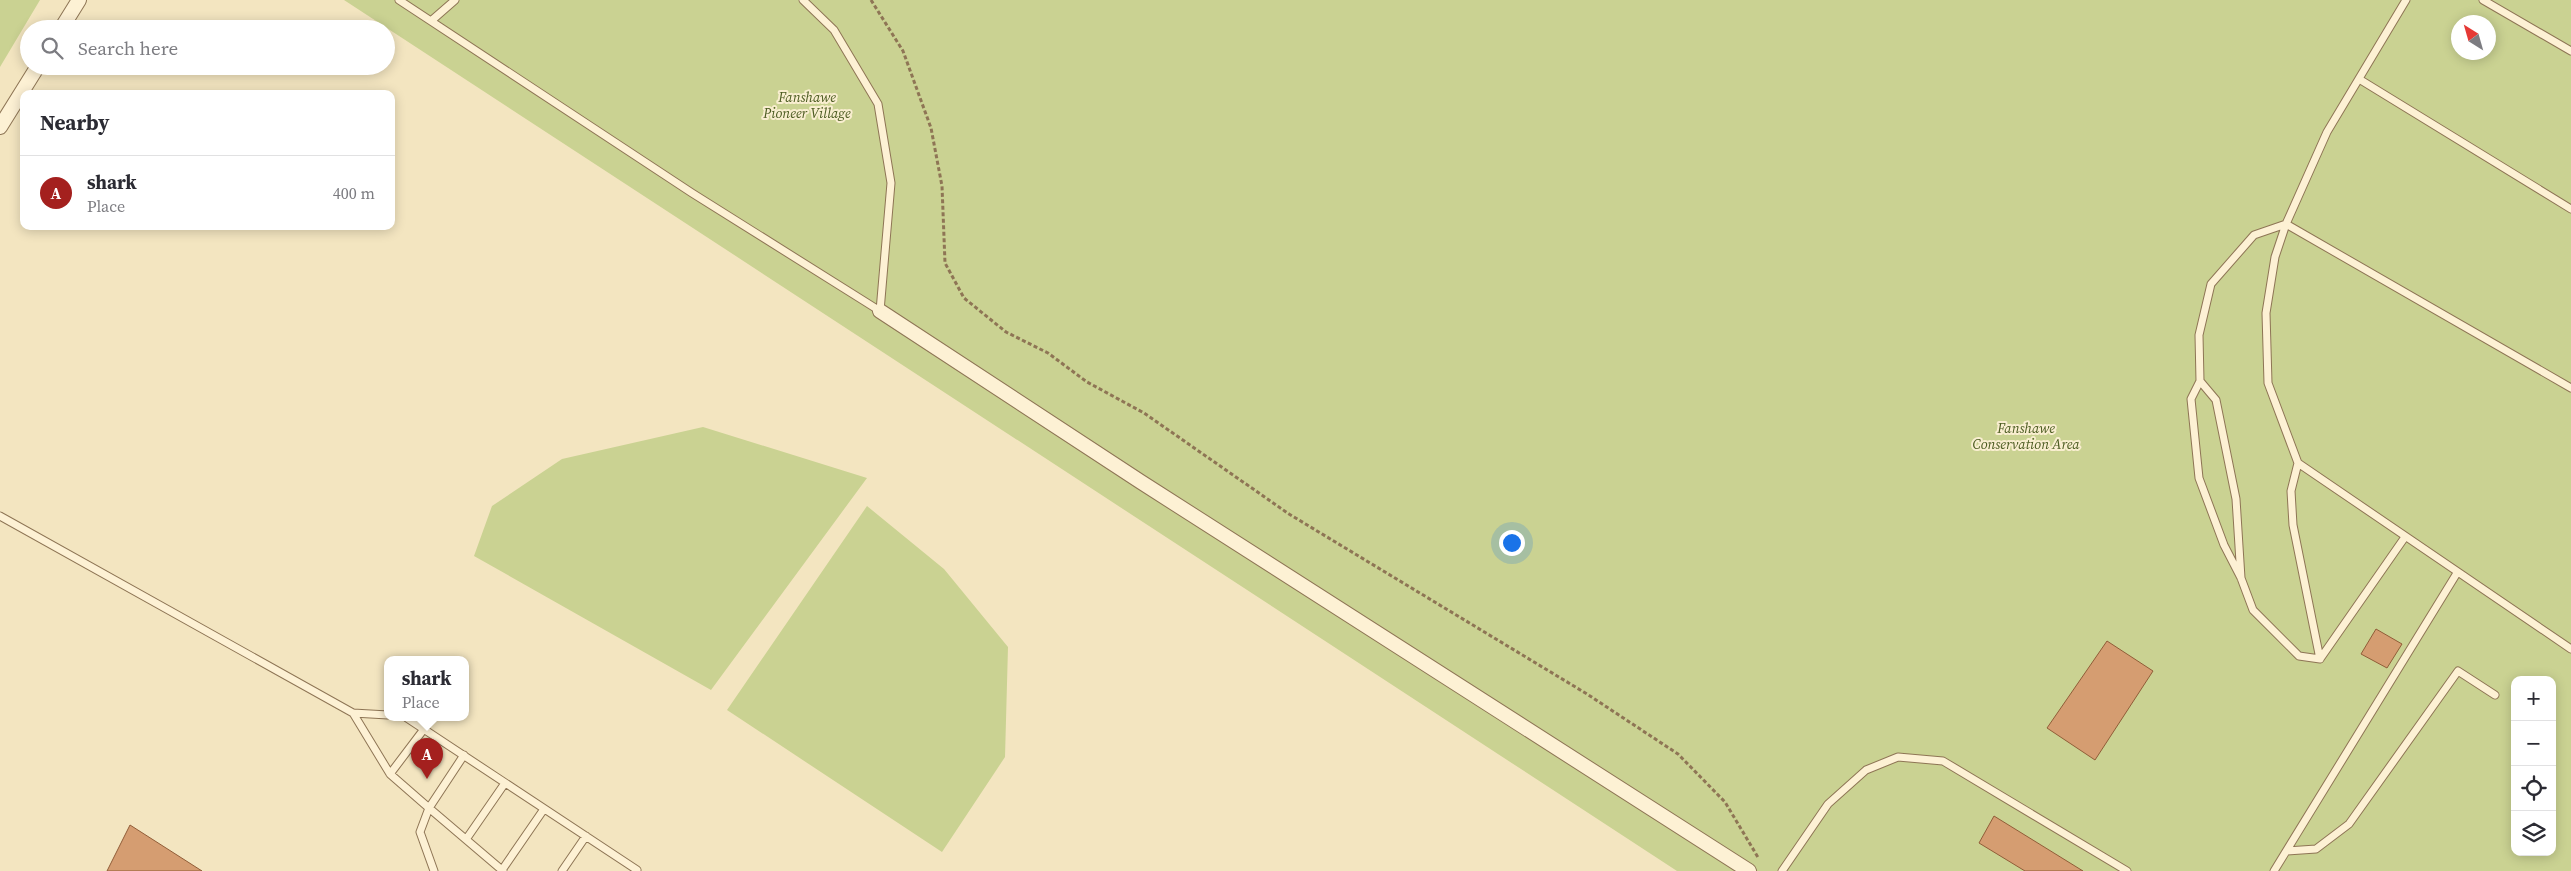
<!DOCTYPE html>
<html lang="en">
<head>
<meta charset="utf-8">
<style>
	:root { --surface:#fff; --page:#f2f2f3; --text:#2b2b33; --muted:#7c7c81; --line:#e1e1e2; --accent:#a4201e }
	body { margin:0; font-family:"Source Serif 4",serif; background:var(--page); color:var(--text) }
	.controls { position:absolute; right:15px; bottom:15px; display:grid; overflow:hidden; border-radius:10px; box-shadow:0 2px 12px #0003 }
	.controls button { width:45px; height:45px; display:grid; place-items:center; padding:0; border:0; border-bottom:1px solid var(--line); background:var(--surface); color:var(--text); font:25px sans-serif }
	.compass { position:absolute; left:2451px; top:15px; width:45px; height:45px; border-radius:50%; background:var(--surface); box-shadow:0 2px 12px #0003; rotate:323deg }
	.you { position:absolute; left:1511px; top:542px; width:18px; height:18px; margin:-12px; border:4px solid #fff; border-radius:50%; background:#1a73e8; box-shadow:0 0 0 8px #1a73e833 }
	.badge { display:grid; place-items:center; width:32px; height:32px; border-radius:50%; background:var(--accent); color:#fff; font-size:16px; font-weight:700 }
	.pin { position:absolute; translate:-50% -41px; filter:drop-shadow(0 1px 2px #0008) }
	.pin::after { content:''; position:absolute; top:26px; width:18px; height:15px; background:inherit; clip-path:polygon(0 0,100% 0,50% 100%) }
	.popup { position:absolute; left:384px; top:656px; width:85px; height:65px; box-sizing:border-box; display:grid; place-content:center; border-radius:10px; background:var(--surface); filter:drop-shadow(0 1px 4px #0005); font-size:16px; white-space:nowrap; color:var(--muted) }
	.popup b { font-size:19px; color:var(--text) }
	.popup::after { content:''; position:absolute; left:50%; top:100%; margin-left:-10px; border:10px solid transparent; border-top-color:var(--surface) }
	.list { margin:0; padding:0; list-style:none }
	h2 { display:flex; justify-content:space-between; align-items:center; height:65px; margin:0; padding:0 20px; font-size:21px }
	h2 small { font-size:16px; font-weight:400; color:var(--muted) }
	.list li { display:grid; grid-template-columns:32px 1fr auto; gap:15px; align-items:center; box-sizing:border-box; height:75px; padding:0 20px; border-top:1px solid var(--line) }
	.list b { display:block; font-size:19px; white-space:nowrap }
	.list p { margin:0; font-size:16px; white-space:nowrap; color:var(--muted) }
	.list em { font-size:16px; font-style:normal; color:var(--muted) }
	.icon { flex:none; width:28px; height:28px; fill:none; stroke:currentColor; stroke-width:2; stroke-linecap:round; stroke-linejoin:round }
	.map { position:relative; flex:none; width:2571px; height:871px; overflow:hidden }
	.search { position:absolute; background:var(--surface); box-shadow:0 2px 12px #0003; left:20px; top:20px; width:375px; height:55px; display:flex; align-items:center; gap:12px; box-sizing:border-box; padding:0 18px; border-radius:28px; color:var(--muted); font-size:19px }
	.panel { position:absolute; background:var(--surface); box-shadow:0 2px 12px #0003; left:20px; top:90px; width:375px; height:140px; border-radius:10px }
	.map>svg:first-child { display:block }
	.green { fill:#cad292; fill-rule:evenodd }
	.building { fill:#d59d71; stroke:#905d38 }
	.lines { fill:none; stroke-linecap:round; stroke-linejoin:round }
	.service-casing { stroke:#8e7555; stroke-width:9 }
	.minor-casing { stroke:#8e7555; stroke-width:16 }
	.path { stroke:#8e7555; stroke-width:3; stroke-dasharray:4 2.5; stroke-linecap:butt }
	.service { stroke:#fdf1d4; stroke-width:7 }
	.minor { stroke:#fdf1d4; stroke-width:14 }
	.labels { text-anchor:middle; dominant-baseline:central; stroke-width:4; stroke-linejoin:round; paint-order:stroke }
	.park-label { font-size:14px; font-style:italic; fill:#4b5b20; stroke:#f9eed0 }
</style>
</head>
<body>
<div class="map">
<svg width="2571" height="871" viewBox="0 0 2571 871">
	<rect width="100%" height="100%" fill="#f3e5c0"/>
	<path class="green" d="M0 0H40L0 67Z
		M344 0H2571V871H1677ZM2458 22H2488V52H2458ZM2515 680H2552V852H2515Z
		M703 427 867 478 711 690 474 556 492 506 562 459Z
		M867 506 944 569 1008 647 1005 757 942 852 727 710Z"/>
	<path class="building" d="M2376 629 2402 644 2387 668 2361 654Z
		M2107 641 2153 671 2095 760 2047 728Z
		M1994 816 2083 871H2025L1979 843Z
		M130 825 202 871H107Z"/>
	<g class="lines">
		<g class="service-casing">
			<path id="service" d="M399 0 692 193 880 311 891 183 878 104 834 30 803 0
				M2406 0 2327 132 2286 224 2275 257 2266 313 2268 383 2298 463 2571 649
				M2483 0 2571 51
				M431 21 455 0
				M2359 79 2571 209
				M2200 381 2199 335 2211 284 2254 235 2286 224 2571 388
				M2298 463 2291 491 2293 525 2320 659
				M0 516 353 713 388 715
				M2241 578 2236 499 2216 400 2200 381 2191 399 2199 478 2224 545 2241 578 2253 610 2299 656 2320 659 2405 537
				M353 713 390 774 429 808 420 832 434 871
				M407 718 637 870
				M464 755 429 808 503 871
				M390 774 424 729
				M467 838 505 783
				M2287 851 2316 849 2349 824 2458 671 2495 695
				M502 870 544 809
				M562 871 586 836
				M1782 871 1828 804 1866 770 1898 757 1943 761 2127 871
				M2274 871 2457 573"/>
		</g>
		<g class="minor-casing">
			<path id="minor" d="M61 29 79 0
				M0 127 38 66
				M880 311 1141 482 1749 871"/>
		</g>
		<path class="path" d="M871 0 903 51 931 128 942 186 945 263 964 298 1006 332 1048 353 1087 382 1144 413 1289 514 1587 694 1678 754 1725 802 1759 859"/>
		<use href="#service" class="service"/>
		<use href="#minor" class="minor"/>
	</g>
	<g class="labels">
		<g class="park-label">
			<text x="807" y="97">Fanshawe<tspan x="807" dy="16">Pioneer Village</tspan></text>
			<text x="2026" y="428">Fanshawe<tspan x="2026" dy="16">Conservation Area</tspan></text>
		</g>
	</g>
</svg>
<div class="controls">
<button>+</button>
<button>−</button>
<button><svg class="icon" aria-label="locate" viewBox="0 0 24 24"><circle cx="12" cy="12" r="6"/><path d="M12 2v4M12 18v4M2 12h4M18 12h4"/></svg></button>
<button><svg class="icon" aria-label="layers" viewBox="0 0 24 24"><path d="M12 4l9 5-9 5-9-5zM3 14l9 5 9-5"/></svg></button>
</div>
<svg class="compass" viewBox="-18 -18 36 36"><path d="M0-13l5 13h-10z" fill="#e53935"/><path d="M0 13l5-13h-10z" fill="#7c7c81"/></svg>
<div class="you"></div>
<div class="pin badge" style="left:427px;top:779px">A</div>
<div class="popup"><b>shark</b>Place</div>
<div class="search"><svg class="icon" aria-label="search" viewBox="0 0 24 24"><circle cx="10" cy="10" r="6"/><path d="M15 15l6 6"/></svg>Search here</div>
<section class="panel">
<h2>Nearby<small></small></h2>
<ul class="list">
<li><span class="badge">A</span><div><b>shark</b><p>Place</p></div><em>400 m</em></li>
</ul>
</section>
</div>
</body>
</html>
